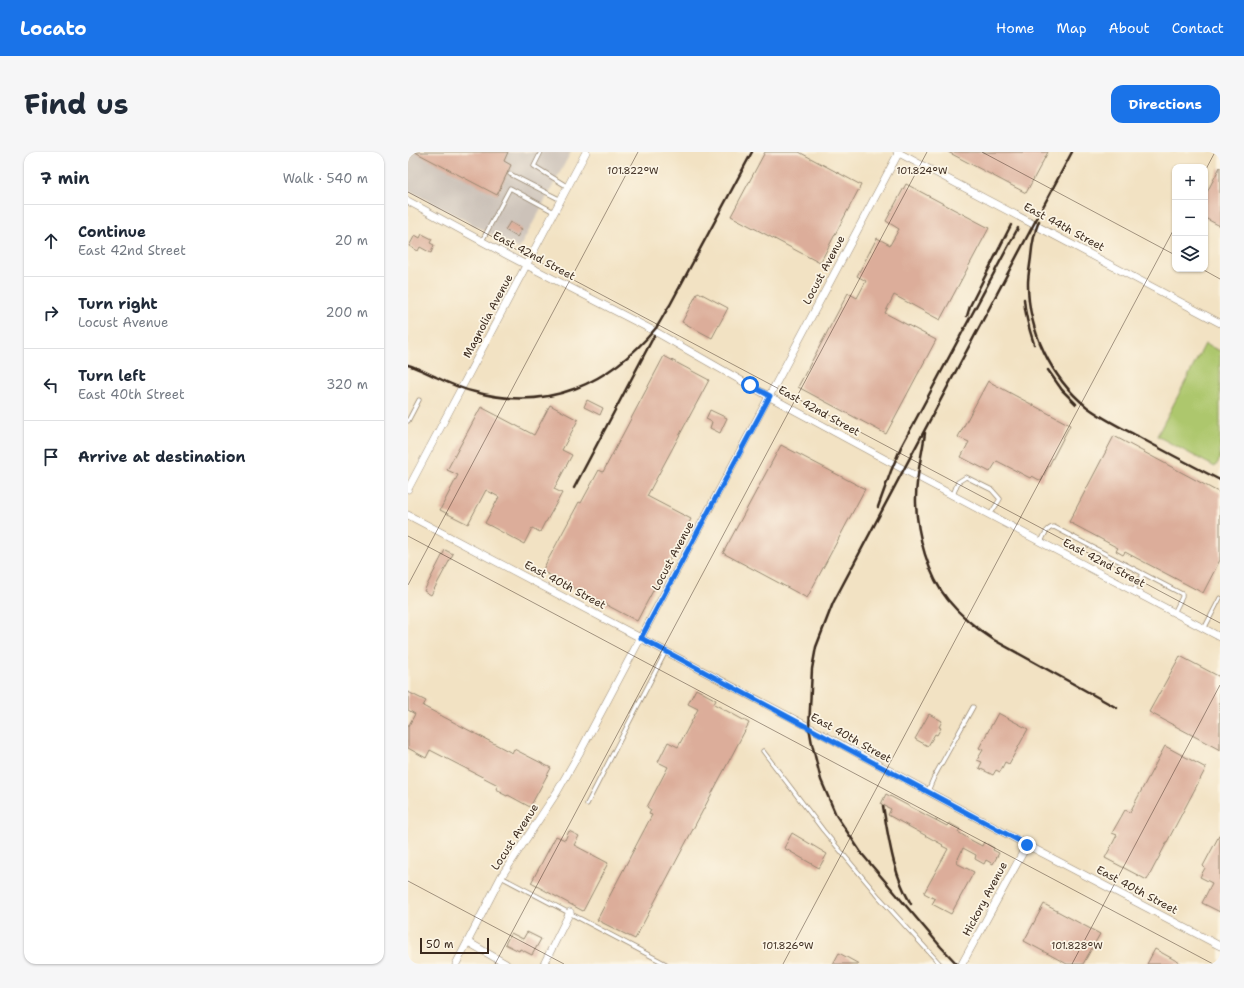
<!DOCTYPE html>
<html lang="en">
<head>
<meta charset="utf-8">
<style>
	:root { --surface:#fff; --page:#f6f6f7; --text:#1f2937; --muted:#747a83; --line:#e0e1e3; --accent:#1a73e8 }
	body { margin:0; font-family:"Shantell Sans",sans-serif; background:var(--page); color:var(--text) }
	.controls { position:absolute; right:12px; top:12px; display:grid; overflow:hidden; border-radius:8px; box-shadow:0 1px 3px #0004 }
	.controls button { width:36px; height:36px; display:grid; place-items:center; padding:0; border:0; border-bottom:1px solid var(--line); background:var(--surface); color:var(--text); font:20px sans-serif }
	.scale { position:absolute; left:12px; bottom:10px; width:69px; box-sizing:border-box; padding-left:4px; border:2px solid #3b2a1e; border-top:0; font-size:11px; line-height:14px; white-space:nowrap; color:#3b2a1e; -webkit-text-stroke:3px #fcf5e5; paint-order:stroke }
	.stop { position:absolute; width:12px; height:12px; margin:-9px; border:3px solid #1a73e8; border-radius:50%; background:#fff }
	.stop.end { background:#1a73e8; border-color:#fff; box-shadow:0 1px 4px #0008 }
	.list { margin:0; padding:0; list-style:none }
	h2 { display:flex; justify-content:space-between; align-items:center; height:52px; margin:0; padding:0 16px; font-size:17px }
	h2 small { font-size:13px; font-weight:400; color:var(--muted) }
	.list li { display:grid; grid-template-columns:26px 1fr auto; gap:12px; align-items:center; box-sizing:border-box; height:72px; padding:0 16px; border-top:1px solid var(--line) }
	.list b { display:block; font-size:15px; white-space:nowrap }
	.list p { margin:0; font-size:13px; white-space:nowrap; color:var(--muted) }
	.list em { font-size:13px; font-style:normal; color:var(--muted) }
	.icon { flex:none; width:22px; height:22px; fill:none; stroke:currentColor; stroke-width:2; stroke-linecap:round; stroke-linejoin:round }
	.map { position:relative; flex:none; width:812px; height:812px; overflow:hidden; border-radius:12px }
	header { display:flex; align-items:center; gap:24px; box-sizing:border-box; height:56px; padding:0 20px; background:var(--accent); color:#fff }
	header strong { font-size:19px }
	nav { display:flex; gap:22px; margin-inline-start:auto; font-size:14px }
	.intro { display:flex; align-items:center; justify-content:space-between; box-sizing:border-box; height:96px; padding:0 24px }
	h1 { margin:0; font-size:28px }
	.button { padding:10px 18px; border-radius:12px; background:var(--accent); color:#fff; font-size:14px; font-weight:700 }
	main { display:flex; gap:24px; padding:0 24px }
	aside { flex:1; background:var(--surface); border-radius:12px; box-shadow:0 1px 3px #0004 }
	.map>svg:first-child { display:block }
	.industrial { fill:#ccc2b9 }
	.green { fill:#adc76d; stroke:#747846 }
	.building { fill:#dcad9a }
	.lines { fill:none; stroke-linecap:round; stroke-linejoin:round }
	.lane-casing { stroke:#968670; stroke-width:5 }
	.street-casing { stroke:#968670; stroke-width:8 }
	.lane { stroke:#fff; stroke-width:3.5 }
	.street { stroke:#fff; stroke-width:7 }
	.rail { stroke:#3b2a1e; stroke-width:2.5 }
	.route { stroke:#1a73e8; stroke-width:5 }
	.ticks { fill:none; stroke:#3b2a1e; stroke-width:1; stroke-opacity:0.45 }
	.labels { text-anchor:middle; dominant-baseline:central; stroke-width:3.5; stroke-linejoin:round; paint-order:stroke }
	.street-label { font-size:11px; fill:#3b2a1e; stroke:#fcf5e5 }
	.ticks-label { font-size:10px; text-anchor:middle; fill:#3b2a1e; stroke:#fcf5e5; stroke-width:3.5; stroke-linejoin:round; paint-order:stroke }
</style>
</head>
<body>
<header>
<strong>Locato</strong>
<nav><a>Home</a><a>Map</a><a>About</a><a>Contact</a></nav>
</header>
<div class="intro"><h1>Find us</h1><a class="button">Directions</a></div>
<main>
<aside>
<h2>7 min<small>Walk · 540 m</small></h2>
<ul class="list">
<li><svg class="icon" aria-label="ahead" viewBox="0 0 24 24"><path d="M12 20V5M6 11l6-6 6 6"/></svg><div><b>Continue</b><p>East 42nd Street</p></div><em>20 m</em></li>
<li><svg class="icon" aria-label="right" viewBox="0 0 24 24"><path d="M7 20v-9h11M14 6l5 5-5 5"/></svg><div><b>Turn right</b><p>Locust Avenue</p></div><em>200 m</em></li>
<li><svg class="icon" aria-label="left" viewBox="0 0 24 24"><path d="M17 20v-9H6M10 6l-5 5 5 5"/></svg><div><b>Turn left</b><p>East 40th Street</p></div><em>320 m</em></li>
<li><svg class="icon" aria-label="arrive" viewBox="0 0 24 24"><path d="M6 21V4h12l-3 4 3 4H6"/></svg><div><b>Arrive at destination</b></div></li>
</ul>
</aside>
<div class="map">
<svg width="812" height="812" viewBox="0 0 812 812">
	<rect width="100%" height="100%" fill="#fcf5e5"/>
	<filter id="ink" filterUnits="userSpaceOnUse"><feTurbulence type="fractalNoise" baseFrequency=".025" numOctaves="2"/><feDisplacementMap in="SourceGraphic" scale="8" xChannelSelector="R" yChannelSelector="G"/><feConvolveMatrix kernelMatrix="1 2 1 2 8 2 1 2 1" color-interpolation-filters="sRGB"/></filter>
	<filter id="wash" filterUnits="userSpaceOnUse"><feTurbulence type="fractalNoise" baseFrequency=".012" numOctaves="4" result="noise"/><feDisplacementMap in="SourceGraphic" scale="16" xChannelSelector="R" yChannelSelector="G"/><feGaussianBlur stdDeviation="0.9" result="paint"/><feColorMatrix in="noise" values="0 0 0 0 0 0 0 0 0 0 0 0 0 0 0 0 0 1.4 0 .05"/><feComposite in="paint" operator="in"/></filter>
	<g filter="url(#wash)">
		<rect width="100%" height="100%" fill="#f2e2c3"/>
		<path class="industrial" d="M0 0H163L111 97 0 38Z"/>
		<path class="green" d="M797 192 812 199V307L807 315 749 284Z"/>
		<g id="blocks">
			<path class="building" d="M7 0H100L96 9 103 13 89 43Z
				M357 0H391L453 33 412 111 323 64Z
				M540 0H640L618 41Z
				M812 15V74L797 66V44Z
				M498 32 581 76 532 168 486 143 477 161 528 188 478 282 390 235 440 141 449 146 458 129 449 124 469 86 482 93 491 77 478 69Z
				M102 70 114 77 109 85 97 78Z
				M14 82 24 87 22 91 26 93 23 101 12 95 10 99 1 94 7 83 12 86Z
				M290 140 320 156 304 186 274 170Z
				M256 204 301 228 239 344 283 367 229 469 134 419 171 350 173 351 191 318 195 320Z
				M580 229 662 273 633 329 624 324 622 326 589 309 582 320 553 305 561 290 550 285Z
				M179 248 195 256 192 263 176 255Z
				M142 253 170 268 154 298 164 303 146 337 154 341 138 370H137L132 380 124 376 116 392 77 371 91 345 78 338 60 372 32 358 50 323 39 318 73 255 126 283Z
				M302 258 319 266 312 281 302 276 304 270 298 267Z
				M706 284 812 341V408L795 441 717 400 715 403 708 399 710 396 661 370Z
				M373 293 457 337 399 446 315 401Z
				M37 398 45 402 23 443 16 439Z
				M772 504 812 525V598L741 560Z
				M288 537 308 548 306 552 341 571 227 787 189 768 244 663 241 662 243 658 239 655 260 615 250 610 260 590 270 595 290 557 280 552Z
				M0 540 18 549 15 554 104 601 106 597 143 616 122 655 100 643 99 644 93 641 94 640 88 637 90 633 22 598 18 606 0 596V575L7 562 0 558Z
				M590 561 620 577 601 612 597 610 592 620 588 618 585 623 571 616 574 610 569 608 575 598 571 596Z
				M521 562 534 569 531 575 533 576 529 583 527 582 520 594 507 587Z
				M757 594 798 616 739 728 697 706 709 683 704 681 717 658 722 660Z
				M478 642 539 674 541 671 552 677 550 680 561 687 574 694 576 690 586 696 585 698 591 701 585 712 578 708 576 712 567 707 568 703 555 696 548 711 566 720 543 762 524 752 527 747 516 741 540 697 534 694 535 693 480 663 483 657 473 652Z
				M161 679 171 684 166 693 200 711 175 759 123 731 148 684 157 688Z
				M384 681 419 702 411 716 376 696Z
				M812 682V760L794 751 804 731 792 725 797 716 795 714Z
				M636 752 692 782 675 812H659L616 789Z
				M119 780 133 787 124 803 112 797 111 799 97 792 103 781 115 787Z
				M747 797 774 812H739Z
				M431 801 451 812H425Z"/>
		</g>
	</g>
	<g filter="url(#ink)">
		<use href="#blocks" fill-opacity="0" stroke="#968670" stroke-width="1"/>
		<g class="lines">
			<g class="lane-casing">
				<path id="lane" d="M133 0 126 14 160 35
					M102 22 153 48
					M74 89 102 36 146 60
					M0 269 11 248
					M545 343 550 330 558 325 584 338 592 347 582 363
					M633 390C636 384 638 376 646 375L774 442V445L766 461
					M725 439 735 422
					M796 477 812 446
					M355 599 415 678 471 745 532 812
					M520 639 526 625 565 555
					M179 652 258 499
					M93 725 258 812"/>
			</g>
			<g class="street-casing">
				<path id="street" d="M489 0 812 171
					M0 49 101 104 248 180 362 245 495 317 812 485
					M0 337 178 0
					M0 363 401 575 619 693 812 794
					M60 790 98 812
					M48 812 93 725 149 640 173 598 491 0
					M136 812 162 760
					M554 812 619 693"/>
			</g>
			<use href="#lane" class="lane"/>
			<use href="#street" class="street"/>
			<path class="rail" d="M809 0 812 2
				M631 69C626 81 624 93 623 105 622 114 620 123 620 132 620 178 643 226 679 255 695 267 714 276 731 285 758 300 785 314 812 328
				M616 147C617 163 621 177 626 192
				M559 164 562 154 603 73
				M0 213C10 216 19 221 28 225 40 231 54 237 67 240 140 260 201 232 248 176 253 169 257 160 262 153L344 0
				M640 218 654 238 668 252
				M517 281C514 304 507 327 508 351 509 382 520 424 540 448 553 464 569 477 586 488L709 556
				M166 336 246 184
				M470 355 483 319 493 295 610 76
				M475 654C481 688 485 722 503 752
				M549 812 533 795 454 702 428 663 413 628 404 592 401 575 403 537 404 517 408 495 425 451 664 0"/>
		</g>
	</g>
	<g class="lines" filter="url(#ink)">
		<path class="route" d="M342 233 362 244 233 486 619 693"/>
	</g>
	<path class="ticks" d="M574 0 767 103M797 19 807 0M0 40 812 471M794 117 812 127M0 384 805 812M0 433 230 0M0 729 156 812M87 812 519 0M375 812 767 75M664 812 812 533"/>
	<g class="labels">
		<g class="street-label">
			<text transform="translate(656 75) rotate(28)">East 44th Street</text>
			<text transform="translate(126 104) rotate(28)">East 42nd Street</text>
			<text transform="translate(416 118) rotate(-62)">Locust Avenue</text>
			<text transform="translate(80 164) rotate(-62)">Magnolia Avenue</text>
			<text transform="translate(411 259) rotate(29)">East 42nd Street</text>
			<text transform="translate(265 404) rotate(-62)">Locust Avenue</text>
			<text transform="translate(696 411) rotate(28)">East 42nd Street</text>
			<text transform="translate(157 433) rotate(28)">East 40th Street</text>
			<text transform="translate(443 586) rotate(29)">East 40th Street</text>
			<text transform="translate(107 685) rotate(-57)">Locust Avenue</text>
			<text transform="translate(729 738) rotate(28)">East 40th Street</text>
			<text transform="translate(577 747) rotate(-62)">Hickory Avenue</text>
		</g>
	</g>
	<g class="ticks-label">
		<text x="225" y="22">101.822°W</text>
		<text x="514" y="22">101.824°W</text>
		<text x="380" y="797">101.826°W</text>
		<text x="669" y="797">101.828°W</text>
	</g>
</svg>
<div class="controls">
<button>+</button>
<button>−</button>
<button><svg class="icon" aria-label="layers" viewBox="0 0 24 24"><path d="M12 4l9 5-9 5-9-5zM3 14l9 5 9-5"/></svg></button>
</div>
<div class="scale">50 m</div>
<div class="stop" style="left:342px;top:233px"></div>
<div class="stop end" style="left:619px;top:693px"></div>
</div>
</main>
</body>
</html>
